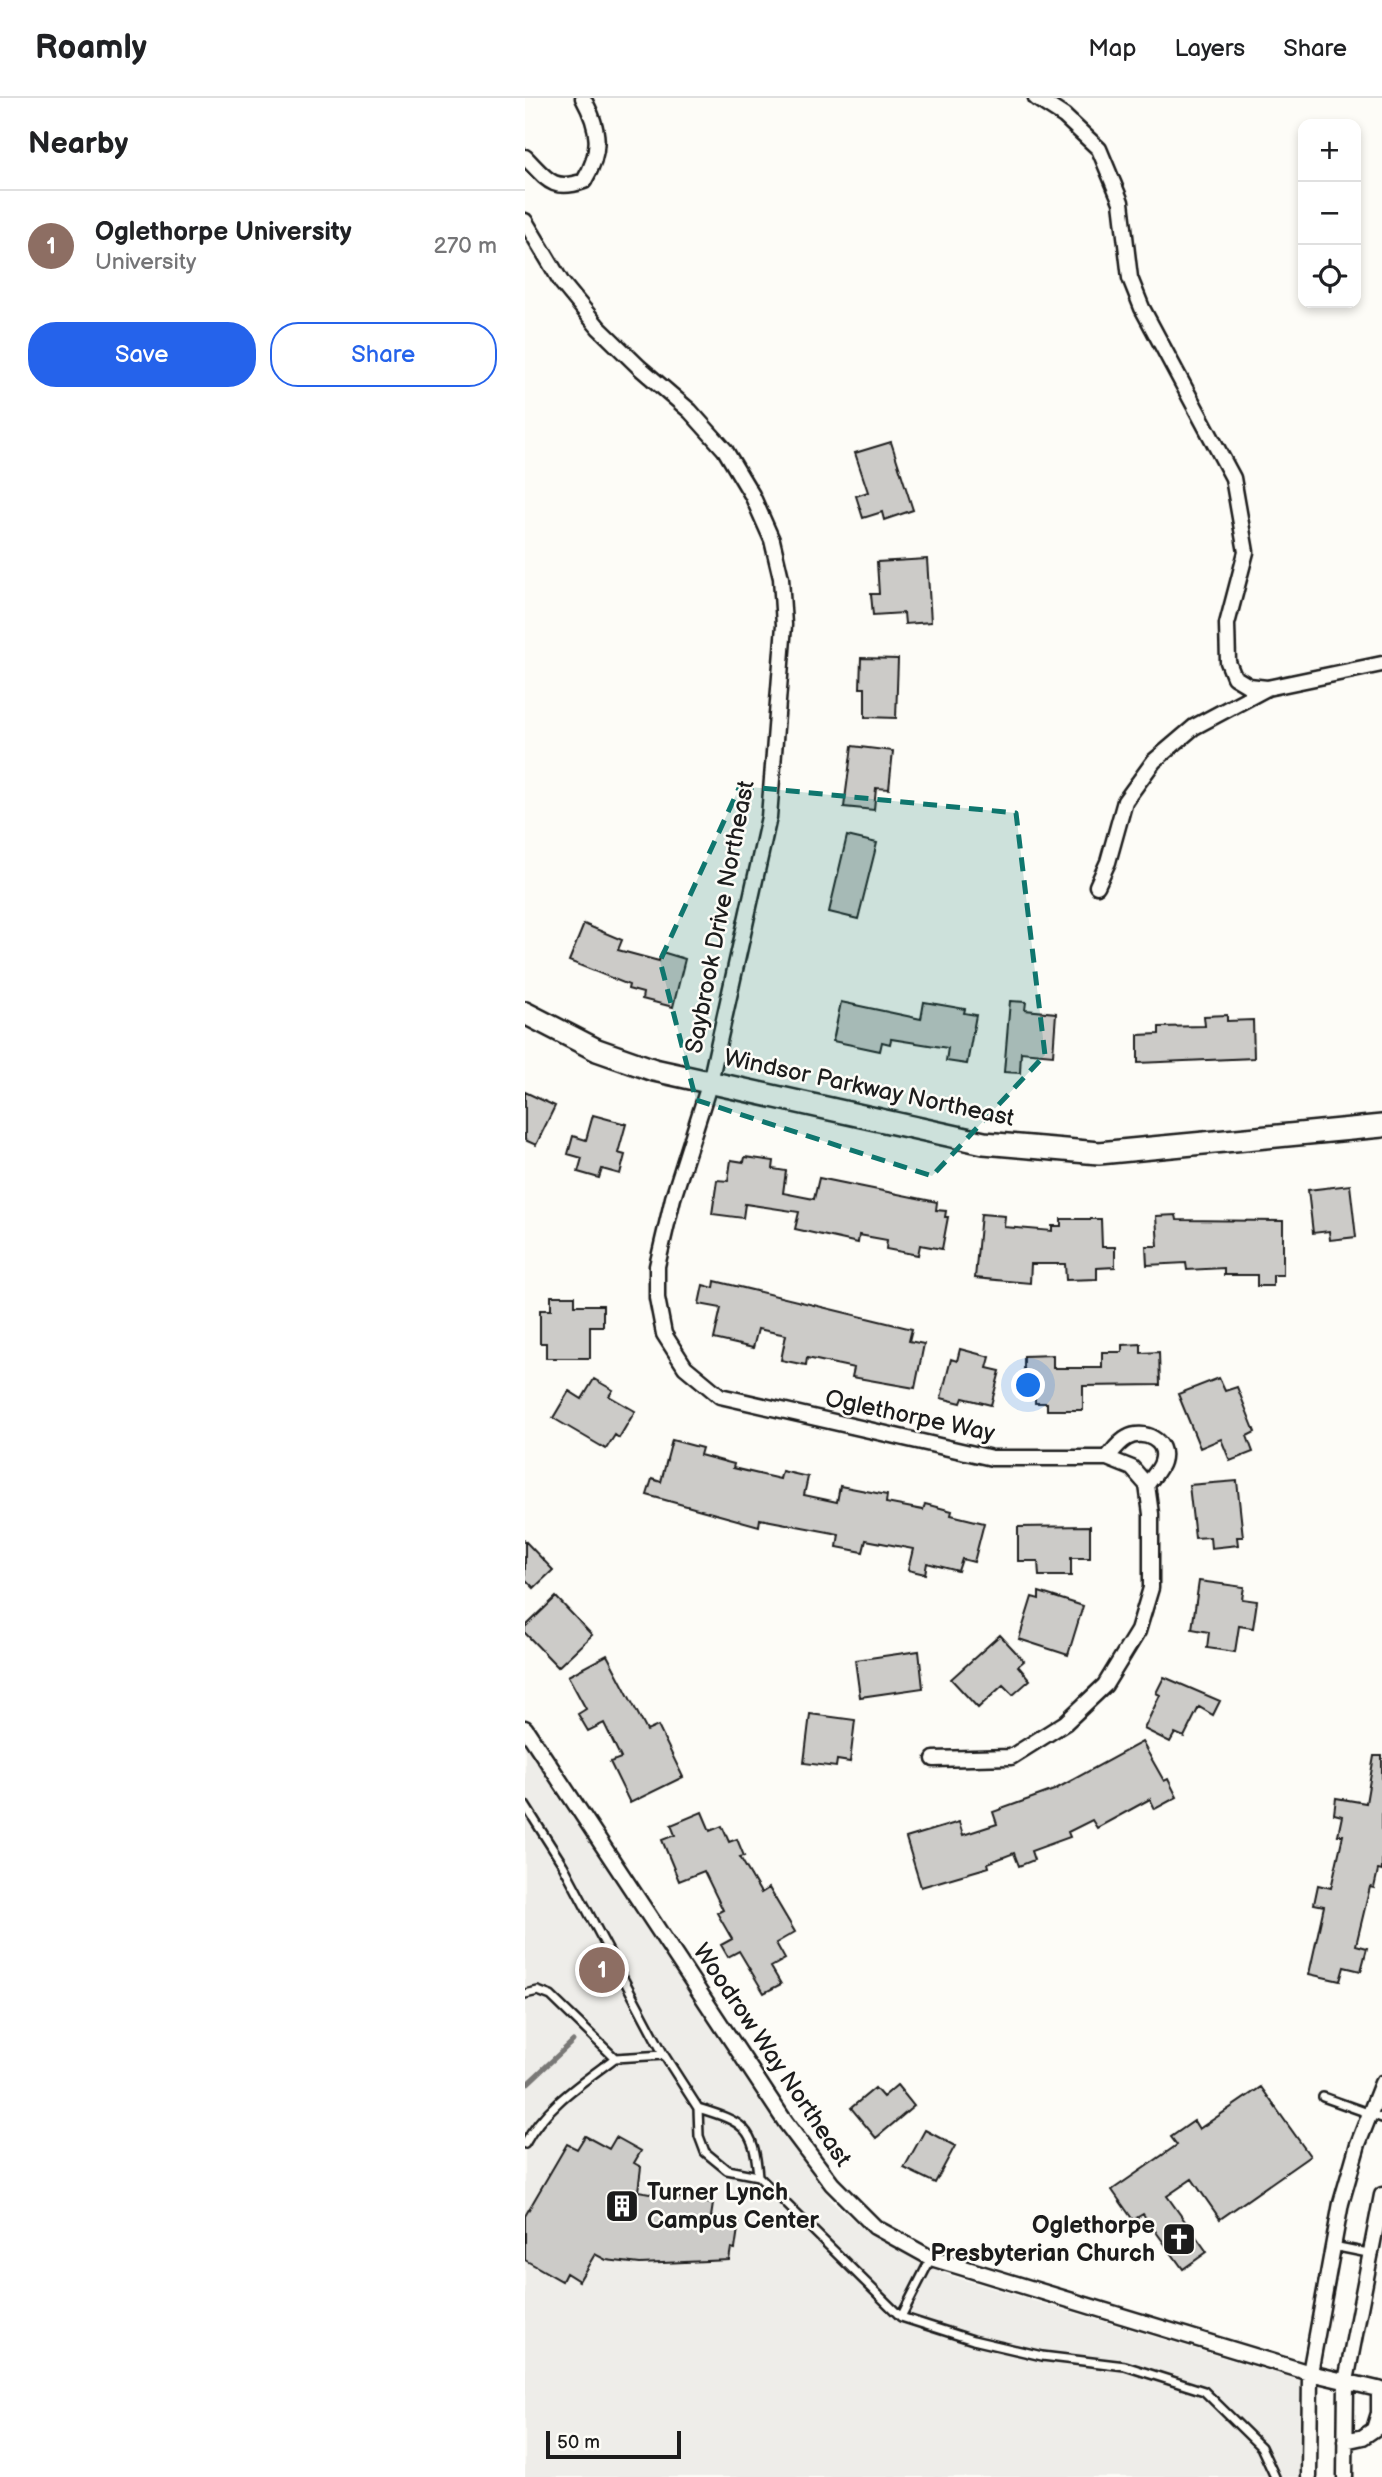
<!DOCTYPE html>
<html lang="en">
<head>
<meta charset="utf-8">
<style>
	:root { --surface:#fff; --page:#f6f6f6; --text:#202124; --muted:#757577; --line:#e0e0e0; --accent:#2563eb }
	body { margin:0; font-family:"Balsamiq Sans",sans-serif; background:var(--page); color:var(--text) }
	.controls { position:absolute; right:21px; top:21px; display:grid; overflow:hidden; border-radius:14px; box-shadow:0 4px 10px #0003 }
	.controls button { width:63px; height:63px; display:grid; place-items:center; padding:0; border:0; border-bottom:2px solid var(--line); background:var(--surface); color:var(--text); font:35px sans-serif }
	.scale { position:absolute; left:21px; bottom:18px; width:135px; box-sizing:border-box; padding-left:7px; border:4px solid #1c1c1c; border-top:0; font-size:19px; line-height:24px; white-space:nowrap; color:#1c1c1c; -webkit-text-stroke:5px #fdfcf7; paint-order:stroke }
	.you { position:absolute; left:504px; top:1288px; width:24px; height:24px; margin:-18px; border:5px solid #fff; border-radius:50%; background:#1a73e8; box-shadow:0 0 0 10px #1a73e833 }
	.badge { display:grid; place-items:center; width:46px; height:46px; border-radius:50%; background:var(--accent); color:#fff; font-size:23px; font-weight:700 }
	.pin { position:absolute; translate:-50% -50%; border:4px solid #fff; box-shadow:0 2px 7px #0006 }
	.list { margin:0; padding:0; list-style:none }
	h2 { display:flex; justify-content:space-between; align-items:center; height:91px; margin:0; padding:0 28px; font-size:30px }
	h2 small { font-size:23px; font-weight:400; color:var(--muted) }
	.list li { display:grid; grid-template-columns:46px 1fr auto; gap:21px; align-items:center; box-sizing:border-box; height:112px; padding:0 28px; border-top:2px solid var(--line) }
	.list b { display:block; font-size:26px; white-space:nowrap }
	.list p { margin:0; font-size:23px; white-space:nowrap; color:var(--muted) }
	.list em { font-size:23px; font-style:normal; color:var(--muted) }
	.actions { display:flex; gap:14px; padding:21px 28px }
	.actions a { flex:1; padding:16px 0; border:2px solid var(--accent); border-radius:28px; text-align:center; font-size:24px; color:var(--accent) }
	.actions .main { background:var(--accent); color:#fff }
	.icon { flex:none; width:38px; height:38px; fill:none; stroke:currentColor; stroke-width:2; stroke-linecap:round; stroke-linejoin:round }
	.map { position:relative; flex:none; width:857px; height:2379px; overflow:hidden }
	header { display:flex; align-items:center; gap:42px; box-sizing:border-box; height:98px; padding:0 35px; background:var(--surface); border-bottom:2px solid var(--line) }
	header strong { font-size:33px }
	nav { display:flex; gap:38px; margin-inline-start:auto; font-size:24px }
	main { display:flex }
	aside { flex:1; background:var(--surface) }
	.map>svg:first-child { display:block }
	.built { fill:#eeede9 }
	.lines { fill:none; stroke-linecap:round; stroke-linejoin:round }
	.stream { stroke:#797876; stroke-width:5 }
	.building { fill:#cccbc8; stroke:#1c1c1c; stroke-width:2 }
	.lane-casing { stroke:#1c1c1c; stroke-width:12 }
	.street-casing { stroke:#1c1c1c; stroke-width:19 }
	.secondary-casing { stroke:#1c1c1c; stroke-width:26 }
	.lane { stroke:#fdfcf7; stroke-width:7 }
	.street { stroke:#fdfcf7; stroke-width:14 }
	.secondary { stroke:#fdfcf7; stroke-width:21 }
	.marked { fill:#0f766e; fill-opacity:0.2; stroke:#0f766e; stroke-width:5; stroke-dasharray:14 9; stroke-linejoin:round }
	.labels { text-anchor:middle; dominant-baseline:central; stroke-width:5; stroke-linejoin:round; paint-order:stroke }
	.street-label { font-size:24px; fill:#1c1c1c; stroke:#fdfcf7 }
	.poi-label { font-size:24px; font-weight:bold; fill:#1c1c1c; stroke:#fdfcf7; text-anchor:start }
</style>
</head>
<body>
<header>
<strong>Roamly</strong>
<nav><a>Map</a><a>Layers</a><a>Share</a></nav>
</header>
<main>
<aside>
<h2>Nearby<small></small></h2>
<ul class="list">
<li><span class="badge" style="background:#8d6e63">1</span><div><b>Oglethorpe University</b><p>University</p></div><em>270 m</em></li>
</ul>
<div class="actions"><a class="main">Save</a><a>Share</a></div>
</aside>
<div class="map">
<svg width="857" height="2379" viewBox="0 0 857 2379">
	<rect width="100%" height="100%" fill="#fdfcf7"/>
	<filter id="ink" filterUnits="userSpaceOnUse"><feTurbulence type="fractalNoise" baseFrequency=".0143" numOctaves="2"/><feDisplacementMap in="SourceGraphic" scale="14" xChannelSelector="R" yChannelSelector="G"/><feConvolveMatrix kernelMatrix="1 2 1 2 8 2 1 2 1" color-interpolation-filters="sRGB"/></filter>
	<g filter="url(#ink)">
		<path class="built" d="M0 1640 307 2104 334 2127 423 2177 777 2283 774 2379H0Z"/>
		<g class="lines">
			<path class="stream" d="M0 1988 48 1943"/>
		</g>
		<path class="building" d="M366 344 388 412 359 422 357 414 338 420 331 398 343 394 330 355Z
			M402 461 406 524 380 526 379 515 348 517 346 496H354L352 464Z
			M336 560 373 561 371 620 340 619V590H335Z
			M327 648 368 653 364 691 351 690 349 712 319 709Z
			M322 738 352 745 333 821 304 814Z
			M59 826 97 842 93 852 134 863 137 854 160 861 148 909 117 901 118 895 103 891 104 887 44 863Z
			M485 903 501 904 500 912 531 915 528 957 496 954 495 975 479 974Z
			M316 904 396 921 399 904 440 911 439 915 451 917 442 966 421 963 423 950 366 941 365 946 357 944 355 953 308 943Z
			M702 917V923L728 922 729 960 613 965V937L634 936V929L680 928 679 918Z
			M0 994 30 1008 11 1047 0 1042Z
			M68 1017 101 1026 93 1055 100 1057 95 1076 77 1071 74 1080 53 1074 57 1060 43 1056 48 1038 61 1042Z
			M220 1059 249 1063 248 1071 261 1073 258 1095 289 1101 294 1080 412 1104 411 1112 421 1113 420 1119H423L417 1151 395 1147 393 1157 361 1151 362 1142 334 1137 333 1145 270 1131 274 1114 220 1106 218 1120 187 1116 192 1082 203 1083 206 1062 219 1064Z
			M825 1087 831 1139 805 1142 804 1133 788 1135 783 1092Z
			M456 1116 480 1118 479 1129 527 1133V1128H536V1121H576L577 1149H590V1169L572 1170V1181L541 1182 540 1166H506L505 1185 450 1180Z
			M651 1117 652 1122 758 1123V1177H748V1188H732V1177H699V1170L662 1172 661 1165 622 1167 621 1148H633L631 1118Z
			M190 1183 387 1231 384 1243 399 1246 390 1290 327 1279 329 1270 282 1260 281 1267 256 1262 261 1237 233 1231 228 1250 189 1241 196 1210 174 1206 178 1187 189 1190Z
			M26 1198H50V1207H78V1228H65V1260H21V1245H15V1212H26Z
			M616 1246V1255L634 1254 635 1287 558 1288V1312H522V1305H510V1294H499V1258L528 1257V1270H577V1254H597V1247Z
			M435 1251 465 1259 462 1270 475 1273 466 1307 438 1300 436 1305 416 1300 426 1261 432 1263Z
			M694 1280 700 1293 712 1289 730 1334 722 1338 728 1354 705 1363 696 1341 675 1350 653 1296Z
			M69 1281 88 1292 84 1298 110 1313 94 1340 90 1337 81 1351 28 1320 44 1293 57 1301Z
			M147 1342 177 1350 175 1357 209 1366 208 1370 255 1381 257 1373 283 1379 279 1397 312 1404 315 1388 362 1397 361 1405 398 1412 400 1406 427 1413 426 1417 459 1425 449 1464 437 1461 433 1473 402 1465 400 1476 383 1472 388 1451 341 1442 338 1454 312 1449 314 1436 235 1421 234 1428 122 1397 127 1381 136 1384Z
			M712 1383 718 1439H712L713 1447 686 1450 685 1439 670 1440 664 1387Z
			M565 1428V1460H546V1478H514L513 1463H493V1429Z
			M0 1443 28 1472 9 1490 0 1481Z
			M674 1483 719 1489 717 1501 732 1503 728 1530 714 1528 710 1554 682 1550 684 1534 667 1531Z
			M514 1494 558 1508 543 1557 494 1541 507 1499 514 1501Z
			M31 1499 67 1537 33 1569 0 1535V1529Z
			M475 1537 499 1563 493 1568 505 1582 488 1597 478 1587 453 1610 426 1581Z
			M394 1553 398 1590 335 1599 330 1562Z
			M82 1557 122 1633 133 1628 158 1679 105 1705 85 1664 96 1660 79 1625 63 1633 53 1616 61 1611 43 1578Z
			M639 1579 695 1603 688 1617 674 1609 659 1639 650 1635 645 1644 619 1631 635 1597 631 1595Z
			M285 1616 330 1622 325 1664 312 1662 311 1669 279 1665Z
			M617 1644 639 1683 643 1681 652 1699 630 1711 625 1701 572 1730 567 1722 543 1734 545 1739 506 1753 509 1762 494 1768 489 1755 463 1765 464 1769 396 1789 381 1740 434 1724 438 1737 472 1726 468 1714 529 1692Z
			M849 1658H857V1773L853 1772 849 1790 845 1789 831 1847 842 1850 836 1873 819 1869 815 1883 784 1876 799 1808 789 1806 793 1787 806 1790 818 1737H813L817 1718 809 1716 811 1700 841 1705Z
			M177 1714 185 1733 197 1728 204 1744 212 1741 219 1758 215 1759 236 1795 244 1790 270 1834 251 1845 260 1861 246 1869 256 1886 239 1895 214 1853 203 1859 196 1847 207 1841 192 1815 198 1812 179 1773 154 1783 137 1742 150 1737 146 1727Z
			M372 1987 389 2008 351 2040 326 2010 350 1990 358 1999Z
			M736 1989 785 2058 695 2121 667 2081 642 2098 682 2154 658 2171 618 2116 608 2122 587 2092 652 2047 646 2039 669 2023 674 2031Z
			M400 2032 430 2048 410 2085 379 2070Z
			M60 2038 84 2051 91 2039 116 2053 109 2065 116 2069 113 2093 188 2106 186 2119 214 2124 210 2151 206 2150 204 2162 115 2166 81 2162 70 2156 54 2183 41 2175 37 2183 0 2162V2118L42 2046 52 2051Z"/>
		<g class="lines">
			<g class="lane-casing">
				<path id="lane" d="M0 1707 38 1767 139 1957 173 2010 174 2038 180 2054 202 2072 233 2078 376 2219 448 2242 517 2258 600 2268 679 2293 736 2349 750 2379
					M0 1896 13 1893 26 1898 90 1960 139 1957
					M798 1999 857 2020
					M173 2010C219 2024 229 2029 233 2078
					M0 2046C19 2009 58 1984 90 1960
					M808 2148 843 2155
					M376 2219 406 2160"/>
			</g>
			<g class="street-casing">
				<path id="street" d="M511 0 539 18 574 51 596 104 605 180 617 210 708 380 721 454 702 526 703 564 709 579 724 588 742 590 857 566
					M0 59C22 81 27 94 59 83 77 53 75 31 58 0
					M0 123 37 185 74 230 114 269 165 313 200 352 227 397 247 442 256 480 259 527 244 719 185 984 148 1100 132 1168V1200L139 1236 160 1269 195 1298 467 1360H582L607 1370 622 1387 626 1416V1490L613 1533 580 1587 540 1625 486 1659 409 1661
					M572 788 583 764 600 703 629 663 669 629 742 590
					M582 1360C588 1353 594 1344 602 1340 618 1331 644 1342 637 1364 635 1372 626 1380 622 1387
					M0 1630 261 2025 307 2086 350 2129 406 2160 785 2275 857 2292
					M849 2331 854 2315V2291
					M820 2343 838 2339 857 2326
					M784 2379 785 2275 816 2105 833 2046 857 1985
					M820 2379 821 2283 857 2097"/>
			</g>
			<g class="secondary-casing">
				<path id="secondary" d="M0 915 72 952 129 972 459 1045 574 1055 857 1028"/>
			</g>
			<use href="#lane" class="lane"/>
			<use href="#street" class="street"/>
			<use href="#secondary" class="secondary"/>
		</g>
	</g>
	<path class="marked" d="M215 688 491 715 520 957 407 1078 171 1002 135 863Z"/>
	<defs>
		<g id="building-square" transform="scale(1.75)"><rect x="-9" y="-9" width="18" height="18" rx="4" fill="#1c1c1c" stroke="#fdfcf7"/><path d="M-4-6H4V6H1V3H-1V6H-4ZM-2.5-4.3h1.7v1.8h-1.7ZM.8-4.3h1.7v1.8H.8ZM-2.5-1h1.7V.8h-1.7ZM.8-1h1.7V.8H.8Z" fill="#fff"/></g>
		<g id="church-square" transform="scale(1.75)"><rect x="-9" y="-9" width="18" height="18" rx="4" fill="#1c1c1c" stroke="#fdfcf7"/><path d="M-1.2-6h2.4v3.5h3.3v2.4h-3.3V6h-2.4V-.1h-3.3v-2.4h3.3Z" fill="#fff"/></g>
	</defs>
	<g fill-rule="evenodd">
		<use href="#building-square" x="97" y="2108"/>
		<use href="#church-square" x="654" y="2141"/>
	</g>
	<g class="labels">
		<g class="street-label">
			<text transform="translate(195 819) rotate(-79)">Saybrook Drive Northeast</text>
			<text transform="translate(344 990) rotate(12)">Windsor Parkway Northeast</text>
			<text transform="translate(385 1318) rotate(12)">Oglethorpe Way</text>
			<text transform="translate(247 1957) rotate(56)">Woodrow Way Northeast</text>
		</g>
		<g class="poi-label">
			<text x="122" y="2094">Turner Lynch<tspan x="122" dy="28">Campus Center</tspan></text>
			<text x="630" y="2127" text-anchor="end">Oglethorpe<tspan x="630" dy="28">Presbyterian Church</tspan></text>
		</g>
	</g>
</svg>
<div class="controls">
<button>+</button>
<button>−</button>
<button><svg class="icon" aria-label="locate" viewBox="0 0 24 24"><circle cx="12" cy="12" r="6"/><path d="M12 2v4M12 18v4M2 12h4M18 12h4"/></svg></button>
</div>
<div class="scale">50 m</div>
<div class="you"></div>
<div class="pin badge" style="left:77px;top:1872px;background:#8d6e63">1</div>
</div>
</main>
</body>
</html>
